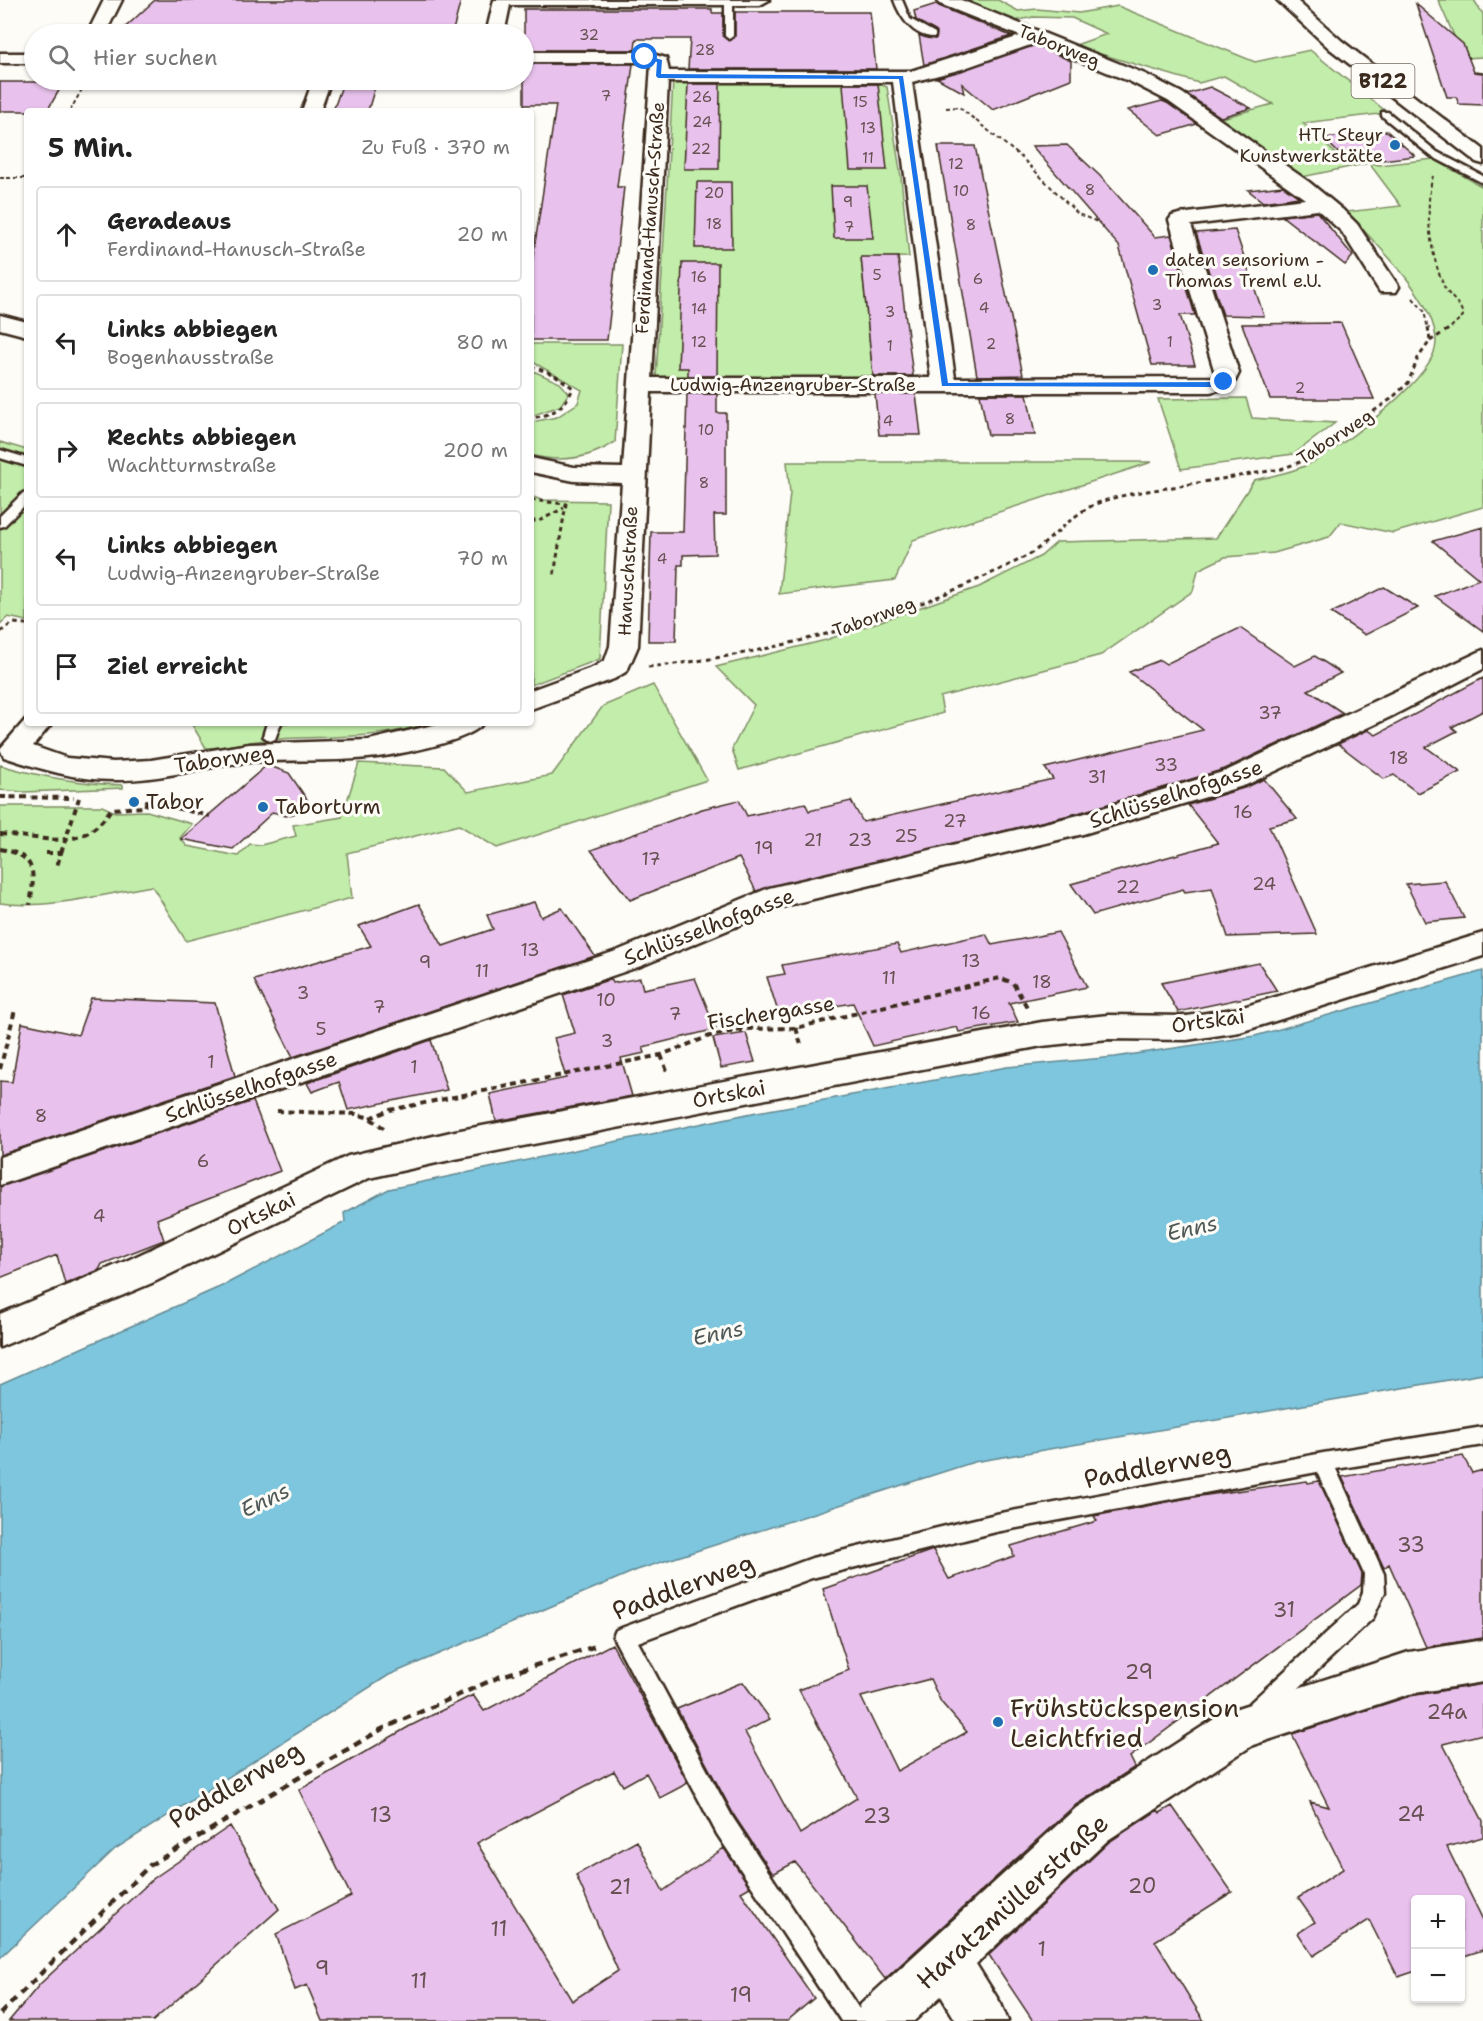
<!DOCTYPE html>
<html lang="de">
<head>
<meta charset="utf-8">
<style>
	:root { --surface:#fff; --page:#f6f6f6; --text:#222; --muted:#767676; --line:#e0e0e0 }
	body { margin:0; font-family:"Shantell Sans",sans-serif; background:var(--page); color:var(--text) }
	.controls { position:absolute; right:18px; bottom:18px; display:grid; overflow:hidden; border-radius:6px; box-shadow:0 2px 4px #0004 }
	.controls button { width:54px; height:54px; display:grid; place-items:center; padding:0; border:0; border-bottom:2px solid var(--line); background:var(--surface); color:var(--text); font:30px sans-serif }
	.stop { position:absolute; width:18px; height:18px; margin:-14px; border:4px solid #1a73e8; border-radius:50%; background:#fff }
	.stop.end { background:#1a73e8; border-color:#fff; box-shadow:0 2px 6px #0008 }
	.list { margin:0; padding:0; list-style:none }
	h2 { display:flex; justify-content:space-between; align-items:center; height:78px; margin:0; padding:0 24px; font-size:26px }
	h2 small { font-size:20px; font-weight:400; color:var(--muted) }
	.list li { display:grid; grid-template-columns:39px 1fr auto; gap:18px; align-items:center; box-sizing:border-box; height:96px; margin:0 12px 12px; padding:0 12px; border:2px solid var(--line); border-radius:6px }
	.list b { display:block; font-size:22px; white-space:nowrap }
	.list p { margin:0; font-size:20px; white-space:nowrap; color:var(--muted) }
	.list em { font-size:20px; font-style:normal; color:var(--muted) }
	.icon { flex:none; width:33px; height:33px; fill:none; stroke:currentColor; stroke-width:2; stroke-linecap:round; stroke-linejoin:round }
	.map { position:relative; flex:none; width:1483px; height:2021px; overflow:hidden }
	.search { position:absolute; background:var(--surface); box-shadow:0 2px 4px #0004; left:24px; top:24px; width:510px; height:66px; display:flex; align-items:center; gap:15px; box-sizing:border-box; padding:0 21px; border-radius:33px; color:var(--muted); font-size:22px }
	.panel { position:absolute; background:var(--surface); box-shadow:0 2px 4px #0004; left:24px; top:108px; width:510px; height:618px; border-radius:6px }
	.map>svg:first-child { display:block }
	.green { fill:#c2edaa; stroke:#7e8c64; stroke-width:1.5 }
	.water { fill:#7dc6dd; stroke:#638891; stroke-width:1.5 }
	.building { fill:#e8c2ec; stroke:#3b2a1e; stroke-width:1.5; fill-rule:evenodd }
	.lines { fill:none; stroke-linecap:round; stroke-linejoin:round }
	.lane-casing { stroke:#3b2a1e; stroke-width:5 }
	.street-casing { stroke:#3b2a1e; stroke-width:5 }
	.primary-casing { stroke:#3b2a1e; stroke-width:5 }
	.path-far3 { stroke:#3b2a1e; stroke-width:2; stroke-dasharray:4 3; stroke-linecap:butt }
	.path-far2 { stroke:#3b2a1e; stroke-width:3; stroke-dasharray:4.5 4; stroke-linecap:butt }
	.path-far1 { stroke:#3b2a1e; stroke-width:4; stroke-dasharray:6 4.5; stroke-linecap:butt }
	.path { stroke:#3b2a1e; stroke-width:4.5; stroke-dasharray:8 6; stroke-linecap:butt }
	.lane { fill:#fdfcf7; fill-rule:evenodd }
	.street { fill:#fdfcf7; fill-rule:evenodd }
	.primary { fill:#fdfcf7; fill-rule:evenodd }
	.path-bridge { stroke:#3b2a1e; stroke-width:4; stroke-dasharray:6 4.5; stroke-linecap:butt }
	.route { fill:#1a73e8 }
	.poi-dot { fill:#1f6fb2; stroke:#fdfcf7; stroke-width:2 }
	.labels { text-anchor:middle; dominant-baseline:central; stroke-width:6; stroke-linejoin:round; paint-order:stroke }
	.far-number-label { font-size:15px; fill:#665052 }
	.far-street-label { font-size:18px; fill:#3b2a1e; stroke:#fdfcf7 }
	.far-poi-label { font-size:18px; fill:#3b2a1e; stroke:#fdfcf7; text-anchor:end }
	.number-label { font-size:18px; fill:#665052 }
	.shield { fill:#fdfcf7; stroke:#75695f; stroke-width:1.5 }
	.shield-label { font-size:20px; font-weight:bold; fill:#3b2a1e }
	.street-label { font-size:21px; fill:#3b2a1e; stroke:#fdfcf7 }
	.poi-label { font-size:21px; fill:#3b2a1e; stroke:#fdfcf7; text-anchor:start }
	.near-number-label { font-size:21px; fill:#665052 }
	.water-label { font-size:22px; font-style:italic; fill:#4f5957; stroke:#fdfcf7 }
	.near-street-label { font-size:26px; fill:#3b2a1e; stroke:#fdfcf7 }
	.near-poi-label { font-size:26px; fill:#3b2a1e; stroke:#fdfcf7; text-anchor:start }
</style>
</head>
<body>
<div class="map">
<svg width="1483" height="2021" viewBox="0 0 1483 2021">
	<rect width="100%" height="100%" fill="#fdfcf7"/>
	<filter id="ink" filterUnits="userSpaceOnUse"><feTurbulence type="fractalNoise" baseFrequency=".0167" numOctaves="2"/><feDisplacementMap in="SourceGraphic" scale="12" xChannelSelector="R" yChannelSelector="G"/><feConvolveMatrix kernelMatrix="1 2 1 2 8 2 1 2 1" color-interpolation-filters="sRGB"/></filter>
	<g filter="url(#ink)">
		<path class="green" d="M965 0H998L1018 11 1037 9 1079 13 1118 6 1255 62 1310 50 1388 113 1303 123 1335 153 1379 165 1434 159 1483 187V507L1393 533 1341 522 1329 537 1274 553 1225 557 1198 570 1193 591 1101 655 940 697 943 713 739 770 732 749 754 705 716 667 826 640 979 587 1041 556 1057 542 1216 538 1254 480C1273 476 1293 472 1311 463 1341 447 1437 377 1436 342 1436 299 1374 242 1346 212L1401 206 1369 163 1302 177 1218 119 1273 104 1224 76 1199 83 1073 46 1107 34 1072 18 1033 17 1015 21Z
			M1438 0H1474L1483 14V57L1464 58Z
			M673 81 877 83 887 87 901 177 909 257 861 258 872 368H912L911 377H656Z
			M531 344H622L615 442C589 459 561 463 531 455V422L557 417 578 403 582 390 531 361Z
			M531 370 560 383 569 393 560 406 531 416Z
			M1246 398 1252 418 1335 423 1294 454 1181 469 1158 399Z
			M0 442 27 450V621L8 617 0 624Z
			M787 462H1152L913 540 895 580 779 594 790 493Z
			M531 496 541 500 608 501 600 659 531 685Z
			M653 685 707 780 497 848 459 825 347 853 352 898 186 941 152 886C105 894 46 910 0 903V806H102L115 812 147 811 192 824 180 838 187 846 238 856 250 844 261 845 296 836 293 825 342 817 359 763 444 767 468 792 552 775 603 706Z
			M191 723H430C375 741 321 735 265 740 245 742 226 748 206 748Z
			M0 765C41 777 80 784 123 785V788L24 792 0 790Z"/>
		<path class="water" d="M1483 971V1374L974 1462 637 1570 389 1675 115 1849 0 1958V1384L222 1286 345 1222 344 1213 389 1189 752 1113 1007 1067 1115 1057 1255 1036Z"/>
		<path class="building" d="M155 0H461L452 34H118Z
			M936 4 939 6 1011 36 924 65 919 35 935 39 937 33 916 20 914 11Z
			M1416 4 1463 44 1474 72 1483 73V105L1459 104 1456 97H1447Z
			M524 9H712V13H723V36L729 41 735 36V12H870L876 69H688L690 39H636L635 50H524Z
			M1036 45 1071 61V79L993 110 962 84 964 93 937 78Z
			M524 64H633L617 187H624L607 340H531V270L556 105H524Z
			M344 80H377L368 111H333Z
			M0 82H64L47 111H0Z
			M688 84H720L719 169H684Z
			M843 84H878L887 170H850Z
			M1210 87 1251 108 1221 117 1187 94Z
			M1162 101 1167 103 1197 124 1160 135 1128 110Z
			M1387 131 1415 156 1350 164 1323 138Z
			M1067 145 1100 176 1155 237 1171 235 1195 315H1180L1195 365H1152L1119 246 1032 146Z
			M938 146H975L1023 375 977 376Z
			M697 182H731L732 248H695Z
			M831 186H867L873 238H834Z
			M1283 186 1299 197 1263 202 1248 190Z
			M1317 212 1353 256 1345 265 1282 216Z
			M1235 230 1264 316 1223 315 1196 233Z
			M861 257H898L913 376H873Z
			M682 263H718L717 376H688V368H678Z
			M1341 323 1374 399H1270L1242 324Z
			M687 394H717V413H726V515H714L715 554 683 555V565H678L676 641H648L651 532H683Z
			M875 394H916L921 435H879Z
			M980 394H1027L1035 435H988Z
			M1483 527V631L1435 596 1479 579 1433 541Z
			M1384 587 1418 608 1365 635 1331 613Z
			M1240 628 1295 666 1315 656 1341 673 1308 690 1343 713 1225 769 1078 813 756 891 739 858 630 900 591 850 702 809 739 800 747 816 805 803 809 811 851 801 863 822 1053 779 1045 768 1203 730 1129 672 1160 660 1166 664Z
			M1483 678V711L1452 727 1457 731 1426 747 1460 772 1418 793 1394 775 1384 779 1338 744 1368 730 1376 735Z
			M267 765 289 773 313 808 286 816 273 812 233 849 181 839Z
			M1264 779 1297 819 1269 826 1317 934 1228 937 1212 888 1185 892 1183 889 1093 915 1071 884 1218 843 1188 805 1247 787Z
			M1445 881 1464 918 1425 922 1406 884Z
			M534 902 541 917 562 908 595 956 293 1057 254 980 371 946 359 926 419 904 443 946 493 929 487 915Z
			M1058 932 1087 987 1009 1003 1018 1022 959 1032 957 1027 873 1046 853 1003 779 1015 767 977 785 974 782 965 897 944 901 953 986 934 992 945Z
			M1259 963 1277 991 1178 1012 1161 983Z
			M640 978 643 989 695 978 716 1029 643 1047 645 1053 621 1058 632 1096 496 1121 490 1094 566 1078 554 1038 575 1033 563 995 611 979 613 983Z
			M91 998 215 1003 235 1076 0 1155V1081L12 1082 22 1023 78 1035Z
			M746 1033 755 1062 721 1068 713 1038Z
			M431 1040 447 1090 348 1110 339 1082 312 1092 307 1083Z
			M253 1101 280 1171 157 1219 164 1240 102 1264 99 1270 65 1284 57 1255 0 1278V1187Z
			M1463 1456 1472 1473 1483 1470V1638L1426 1647 1389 1564 1384 1568 1342 1477Z
			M1307 1481 1308 1483 1319 1481 1362 1574 1361 1585 1130 1757 1135 1767 1074 1806 885 1979 795 1862 773 1874 735 1817 677 1709 743 1682 770 1719 745 1732 800 1834 857 1798 799 1690 849 1670 823 1589 933 1550 949 1579 1014 1556 1011 1546 1097 1521 1094 1516 1193 1497ZM930 1679 941 1702 967 1732 897 1771 861 1697Z
			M612 1644 688 1783 660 1798 646 1773 623 1786 614 1771 477 1843 572 2001 618 1971 576 1875 637 1841 663 1891 724 1848 750 1887 741 1892 814 1998 787 2021H322L307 1985 295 1990 276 1934 351 1896 299 1790 410 1726 473 1695 484 1711Z
			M1483 1684V1734L1443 1744 1483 1821V1837L1447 1847 1483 1920V1950L1461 1957V1899H1416V1971L1398 1977 1369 1920 1313 1956 1298 1933 1315 1922 1298 1898 1343 1869 1310 1802 1329 1807 1292 1734 1410 1696Z
			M1172 1806 1232 1892 1155 1941 1204 2021H1033L989 1955 1109 1842 1158 1810 1160 1813Z
			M230 1826 279 1909 153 2021H9L40 1984 154 1878Z"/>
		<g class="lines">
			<g class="lane-casing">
				<path id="lane" d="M725 0H733V36L729 39 725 36Z
					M894 0H902L910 19 935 33V37C914 38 900 17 894 0Z
					M1382 112H1388L1437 152 1483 176V183L1431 156 1382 116Z
					M0 450 27 458V466L0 458Z
					M27 492V503L4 526 0 527V516L23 493Z
					M267 723H281L275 739 270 741 263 736Z
					M1483 1427V1445L1336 1469 1384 1574 1385 1592 1373 1618 1267 1718 1259 1721 1251 1718 1248 1710 1251 1702 1358 1604 1363 1592 1364 1574 1317 1472 996 1532 812 1578 638 1642 733 1818 867 2021H841L717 1834 613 1637 616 1630 812 1558 996 1514 1323 1453Z"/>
			</g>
			<g class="street-casing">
				<path id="street" d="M104 0H122L105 34H87Z
					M494 0H769L760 5H510L504 34H486Z
					M937 0H961L1145 74 1182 93 1309 182 1343 210 1357 224 1399 287 1396 292H1380L1342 232 1318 210 1191 225 1239 373 1232 387 1210 392H651L638 646 627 671 614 679 531 709V690L594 667 605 660 610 646 622 483 574 481 531 472V458L574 467 623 468 651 65 643 62H524V52H645L666 58 669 71H911L1020 36 940 4ZM1036 43 1131 82 1168 101 1305 199 1179 214 1172 216 1169 220 1215 373 1214 377 955 378 912 82 962 69ZM668 82H893L931 378H652Z
					M0 53H34V63H0Z
					M313 80H331L320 111H302Z
					M0 315 27 322V336L0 329Z
					M1483 650V669L1390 717 1246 785 1083 834 788 905 641 966 0 1185V1157L619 950 769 888 1079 815 1226 771Z
					M27 718V723H52L33 746 67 758 114 762 151 760 249 744 369 740 442 723H483C471 742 392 756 368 758 329 762 289 759 249 762 204 766 160 781 114 780 75 780 41 769 4 757L0 749Z
					M1483 933V956L1240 1032 1187 1040 1108 1039 1042 1046 455 1159 369 1178 152 1283 0 1347V1314L126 1261 348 1156 455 1131 1042 1022 1108 1015 1187 1016 1240 1008Z
					M1483 1640V1682L1409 1694 1253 1745 1108 1840 976 1964 1001 2004 1008 2021H956L941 1996 914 2021H854L861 2004 1076 1808 1225 1712 1409 1652Z"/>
			</g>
			<g class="primary-casing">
				<path id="primary" d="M1277 0H1296L1342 41 1483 149V164L1476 162 1330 49Z"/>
			</g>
			<path class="path-far3" d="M946 108 959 107 1021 157 1078 214 1100 223
				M70 111 87 80
				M1433 176C1424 207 1430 255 1444 286 1449 298 1461 302 1463 316L1449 329
				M0 178H27
				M1413 298 1424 311 1428 329"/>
			<path class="path-far2" d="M1430 341 1452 327
				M531 366 555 375 573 388C565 408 552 415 531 418
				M531 500 566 504 554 575
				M531 521H539L564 508
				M0 632 13 623 27 624
				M648 667C777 654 905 618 1021 559 1050 545 1068 515 1098 503 1122 494 1148 491 1173 487 1209 481 1245 475 1281 469L1303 461 1391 399 1408 383 1418 358 1430 341 1428 327"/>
			<path class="path-far1" d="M0 797 74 798
				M146 801 210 816
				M0 834C44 837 83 854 111 809L145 807 147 801
				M0 849C37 855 35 873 30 905
				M46 853H61L57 866
				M796 1028 802 1048
				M661 1055 668 1074
				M0 1069 15 1010
				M277 1111 356 1114 370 1118 385 1129
				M370 1118 390 1110 661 1055 710 1036 746 1029 796 1028 1000 978 1013 983 1027 1007"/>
			<path class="path" d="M0 2014 150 1865 382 1729 499 1677 599 1645"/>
			<use href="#lane" class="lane"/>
			<use href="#street" class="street"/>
			<use href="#primary" class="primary"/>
			<path class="path-bridge" d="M61 853 79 798"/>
		</g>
	</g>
	<path class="route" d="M645 55 662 60 661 74 903 76 948 383 1228 382 1210 387 942 386 899 79 658 78 656 76 657 62 643 58Z"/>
	<g class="poi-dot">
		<circle cx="1395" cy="145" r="6"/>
		<circle cx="1153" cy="270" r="6"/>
		<circle cx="134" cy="802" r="6"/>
		<circle cx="263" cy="807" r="6"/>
		<circle cx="998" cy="1722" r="6"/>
	</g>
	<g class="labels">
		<g class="far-number-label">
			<text x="589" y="35">32</text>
			<text x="705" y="50">28</text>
			<text x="606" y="96">7</text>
			<text x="702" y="97">26</text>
			<text x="860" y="102">15</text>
			<text x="702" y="122">24</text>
			<text x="868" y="128">13</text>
			<text x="701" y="149">22</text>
			<text x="868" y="158">11</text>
			<text x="956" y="164">12</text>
			<text x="1090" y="190">8</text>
			<text x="961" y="191">10</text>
			<text x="714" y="193">20</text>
			<text x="848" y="202">9</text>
			<text x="714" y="224">18</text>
			<text x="971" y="225">8</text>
			<text x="849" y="227">7</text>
			<text x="877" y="275">5</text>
			<text x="699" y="277">16</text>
			<text x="978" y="279">6</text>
			<text x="1157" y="305">3</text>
			<text x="984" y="308">4</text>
			<text x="699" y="309">14</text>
			<text x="890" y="312">3</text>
			<text x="699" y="342">12</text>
			<text x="1170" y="342">1</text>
			<text x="991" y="344">2</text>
			<text x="890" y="346">1</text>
			<text x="1300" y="388">2</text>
			<text x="1010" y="419">8</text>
			<text x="888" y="421">4</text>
			<text x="706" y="430">10</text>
			<text x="704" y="483">8</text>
			<text x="662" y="559">4</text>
		</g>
		<g class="far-street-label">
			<text transform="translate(1059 46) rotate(22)">Taborweg</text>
			<text transform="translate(650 218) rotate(-86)">Ferdinand-Hanusch-Straße</text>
			<text x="793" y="385">Ludwig-Anzengruber-Straße</text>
			<text transform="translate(1335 437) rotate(-33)">Taborweg</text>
			<text transform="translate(628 571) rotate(-87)">Hanuschstraße</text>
			<text transform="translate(874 617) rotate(-20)">Taborweg</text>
		</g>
		<g class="far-poi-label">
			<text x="1383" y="135">HTL Steyr<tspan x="1383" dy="21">Kunstwerkstätte</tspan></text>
			<text x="1165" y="260" text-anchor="start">daten sensorium -<tspan x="1165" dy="21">Thomas Treml e.U.</tspan></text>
		</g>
		<g class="number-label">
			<text x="1270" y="713">37</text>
			<text x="1399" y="758">18</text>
			<text x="1166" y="765">33</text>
			<text x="1097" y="777">31</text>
			<text x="1243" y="812">16</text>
			<text x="955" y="821">27</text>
			<text x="906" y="836">25</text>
			<text x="813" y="840">21</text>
			<text x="860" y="840">23</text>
			<text x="764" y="848">19</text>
			<text x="651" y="859">17</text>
			<text x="1264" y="884">24</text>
			<text x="1128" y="887">22</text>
			<text x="530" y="950">13</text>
			<text x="971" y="961">13</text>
			<text x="425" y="962">9</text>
			<text x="482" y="971">11</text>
			<text x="889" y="978">11</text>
			<text x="1042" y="982">18</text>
			<text x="303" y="993">3</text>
			<text x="606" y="1000">10</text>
			<text x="379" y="1007">7</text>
			<text x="981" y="1013">16</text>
			<text x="675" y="1014">7</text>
			<text x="321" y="1029">5</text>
			<text x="607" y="1041">3</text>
			<text x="211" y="1062">1</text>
			<text x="414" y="1067">1</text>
			<text x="41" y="1116">8</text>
			<text x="203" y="1161">6</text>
			<text x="99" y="1216">4</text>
		</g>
		<rect class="shield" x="1351.5" y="64" width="63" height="34" rx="4.5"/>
		<g class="shield-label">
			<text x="1383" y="81">B122</text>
		</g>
		<g class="street-label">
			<text transform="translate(224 759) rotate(-8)">Taborweg</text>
			<text transform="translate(1176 794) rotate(-18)">Schlüsselhofgasse</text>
			<text transform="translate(709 927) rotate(-21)">Schlüsselhofgasse</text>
			<text transform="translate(771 1013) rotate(-9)">Fischergasse</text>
			<text transform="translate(1208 1021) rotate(-8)">Ortskai</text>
			<text transform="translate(251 1087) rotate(-19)">Schlüsselhofgasse</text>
			<text transform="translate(729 1094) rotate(-11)">Ortskai</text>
			<text transform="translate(261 1214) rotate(-26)">Ortskai</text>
		</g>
		<g class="poi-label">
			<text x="146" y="802">Tabor</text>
			<text x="275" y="807">Taborturm</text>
		</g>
		<g class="near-number-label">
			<text x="1411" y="1545">33</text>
			<text x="1284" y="1610">31</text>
			<text x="1139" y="1672">29</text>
			<text x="1447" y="1712">24a</text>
			<text x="1411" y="1814">24</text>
			<text x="381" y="1815">13</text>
			<text x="877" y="1816">23</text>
			<text x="1142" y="1886">20</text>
			<text x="620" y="1887">21</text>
			<text x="499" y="1929">11</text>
			<text x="1042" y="1949">1</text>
			<text x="322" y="1968">9</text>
			<text x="419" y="1981">11</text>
			<text x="741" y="1995">19</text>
		</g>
		<g class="water-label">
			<text transform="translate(1192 1228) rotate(-13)">Enns</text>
			<text transform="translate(718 1333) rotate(-12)">Enns</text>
			<text transform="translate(265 1500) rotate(-26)">Enns</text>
		</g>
		<g class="near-street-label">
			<text transform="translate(1157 1465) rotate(-11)">Paddlerweg</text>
			<text transform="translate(683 1586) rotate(-20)">Paddlerweg</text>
			<text transform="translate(235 1784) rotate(-30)">Paddlerweg</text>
			<text transform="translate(1012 1901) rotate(-42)">Haratzmüllerstraße</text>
		</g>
		<g class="near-poi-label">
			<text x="1010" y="1707">Frühstückspension<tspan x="1010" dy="30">Leichtfried</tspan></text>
		</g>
	</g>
</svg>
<div class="controls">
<button>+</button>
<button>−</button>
</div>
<div class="stop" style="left:645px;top:57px"></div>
<div class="stop end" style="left:1224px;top:382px"></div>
<div class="search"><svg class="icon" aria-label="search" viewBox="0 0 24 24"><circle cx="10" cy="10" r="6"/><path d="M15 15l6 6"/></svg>Hier suchen</div>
<section class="panel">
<h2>5 Min.<small>Zu Fuß · 370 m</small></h2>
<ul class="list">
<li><svg class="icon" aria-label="ahead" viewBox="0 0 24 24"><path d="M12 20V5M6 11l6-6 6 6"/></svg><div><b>Geradeaus</b><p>Ferdinand-Hanusch-Straße</p></div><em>20 m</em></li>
<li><svg class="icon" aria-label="left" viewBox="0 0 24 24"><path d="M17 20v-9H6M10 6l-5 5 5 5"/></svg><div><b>Links abbiegen</b><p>Bogenhausstraße</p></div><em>80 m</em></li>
<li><svg class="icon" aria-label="right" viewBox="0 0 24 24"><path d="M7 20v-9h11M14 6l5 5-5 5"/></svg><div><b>Rechts abbiegen</b><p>Wachtturmstraße</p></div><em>200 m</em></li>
<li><svg class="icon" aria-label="left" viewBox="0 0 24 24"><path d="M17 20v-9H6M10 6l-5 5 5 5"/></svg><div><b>Links abbiegen</b><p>Ludwig-Anzengruber-Straße</p></div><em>70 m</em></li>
<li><svg class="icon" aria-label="arrive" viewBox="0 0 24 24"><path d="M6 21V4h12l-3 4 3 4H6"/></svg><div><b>Ziel erreicht</b></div></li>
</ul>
</section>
</div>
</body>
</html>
